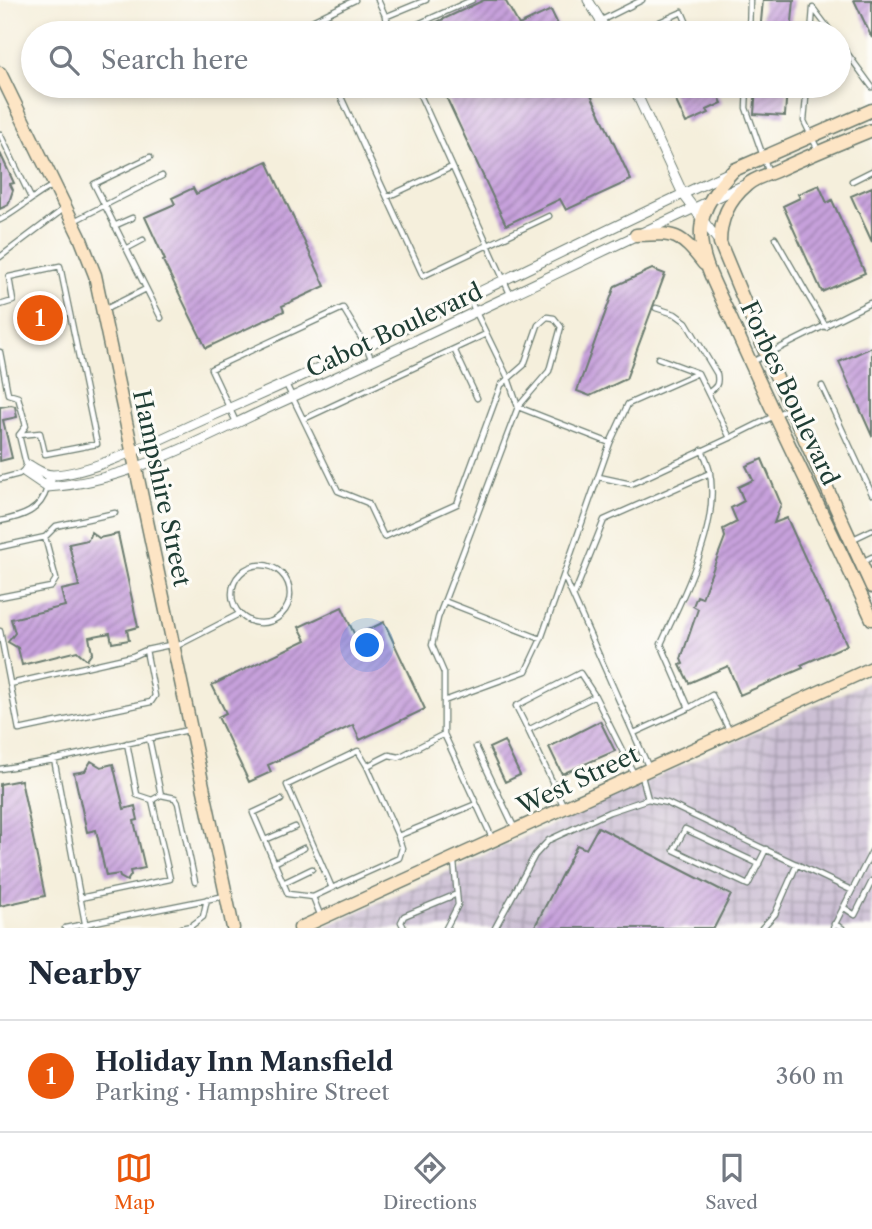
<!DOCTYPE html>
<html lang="en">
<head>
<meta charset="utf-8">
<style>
	:root { --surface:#fff; --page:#f2f2f3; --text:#1f2937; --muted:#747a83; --line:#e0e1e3; --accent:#ea580c }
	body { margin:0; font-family:"Libre Caslon Text",serif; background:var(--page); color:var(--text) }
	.you { position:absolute; left:368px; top:646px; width:24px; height:24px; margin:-18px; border:5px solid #fff; border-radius:50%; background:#1a73e8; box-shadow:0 0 0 10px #1a73e833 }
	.badge { display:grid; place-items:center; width:46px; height:46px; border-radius:50%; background:var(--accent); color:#fff; font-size:23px; font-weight:700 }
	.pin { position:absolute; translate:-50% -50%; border:4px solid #fff; box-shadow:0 2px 7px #0006 }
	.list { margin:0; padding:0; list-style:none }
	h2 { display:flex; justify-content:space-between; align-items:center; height:91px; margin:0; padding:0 28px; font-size:30px }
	h2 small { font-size:23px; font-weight:400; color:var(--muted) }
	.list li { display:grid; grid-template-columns:46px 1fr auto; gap:21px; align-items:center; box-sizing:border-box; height:112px; padding:0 28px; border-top:2px solid var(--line) }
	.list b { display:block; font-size:26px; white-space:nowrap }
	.list p { margin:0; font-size:23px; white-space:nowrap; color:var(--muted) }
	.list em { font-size:23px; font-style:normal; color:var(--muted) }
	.icon { flex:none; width:38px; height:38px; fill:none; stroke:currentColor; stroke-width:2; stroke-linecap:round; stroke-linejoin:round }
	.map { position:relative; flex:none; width:872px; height:928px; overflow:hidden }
	.search { position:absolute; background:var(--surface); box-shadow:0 4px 10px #0003; left:21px; right:21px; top:21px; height:77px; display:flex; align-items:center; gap:18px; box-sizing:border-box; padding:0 24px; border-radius:38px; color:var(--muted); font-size:26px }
	.sheet { height:203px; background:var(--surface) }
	nav { display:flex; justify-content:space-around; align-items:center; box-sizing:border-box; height:98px; border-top:2px solid var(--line); background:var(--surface); font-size:19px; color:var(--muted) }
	nav a { display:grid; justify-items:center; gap:4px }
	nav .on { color:var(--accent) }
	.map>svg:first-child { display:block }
	.industrial { fill:url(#industrial-grid) }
	.building { fill:url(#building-hatch) }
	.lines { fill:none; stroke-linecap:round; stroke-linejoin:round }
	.lane-casing { stroke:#6a7b6f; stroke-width:7 }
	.street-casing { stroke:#6a7b6f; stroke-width:11 }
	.secondary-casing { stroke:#6a7b6f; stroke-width:15 }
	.lane { stroke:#fff; stroke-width:4.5 }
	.street { stroke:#fff; stroke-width:9 }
	.secondary { stroke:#fde5c5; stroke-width:12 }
	.labels { text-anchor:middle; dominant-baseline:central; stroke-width:6; stroke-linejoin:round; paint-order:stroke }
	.street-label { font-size:24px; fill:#1f3d34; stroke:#fdfcf7 }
</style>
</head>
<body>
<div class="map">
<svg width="872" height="928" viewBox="0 0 872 928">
	<defs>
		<pattern id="industrial-grid" width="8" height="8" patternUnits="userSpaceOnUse" patternTransform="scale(1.75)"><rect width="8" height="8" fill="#ccbfd4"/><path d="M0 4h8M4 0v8" fill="none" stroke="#a59cad"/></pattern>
		<pattern id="building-hatch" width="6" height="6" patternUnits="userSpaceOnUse" patternTransform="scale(1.75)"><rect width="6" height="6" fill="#c7a1dc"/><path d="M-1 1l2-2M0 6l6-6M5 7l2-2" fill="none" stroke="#a184b3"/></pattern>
	</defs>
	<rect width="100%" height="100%" fill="#fdfcf7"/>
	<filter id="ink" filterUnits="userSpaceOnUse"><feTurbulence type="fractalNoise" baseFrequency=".0143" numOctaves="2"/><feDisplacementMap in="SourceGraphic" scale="14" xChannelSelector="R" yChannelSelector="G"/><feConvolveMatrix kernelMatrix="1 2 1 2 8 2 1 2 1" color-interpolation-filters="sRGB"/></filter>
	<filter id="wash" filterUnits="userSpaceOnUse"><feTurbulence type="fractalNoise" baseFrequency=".00686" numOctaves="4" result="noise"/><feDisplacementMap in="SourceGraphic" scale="28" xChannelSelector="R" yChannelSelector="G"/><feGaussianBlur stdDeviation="1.57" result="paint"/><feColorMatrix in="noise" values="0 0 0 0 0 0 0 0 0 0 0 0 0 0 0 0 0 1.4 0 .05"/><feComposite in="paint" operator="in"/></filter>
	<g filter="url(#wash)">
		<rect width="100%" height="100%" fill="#f5efdc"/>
		<path class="industrial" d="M872 680V928H322Z"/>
		<g id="blocks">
			<path class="building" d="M484 0H505L519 25 551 10 562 33H414Z
				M763 0H794L791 33H760Z
				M854 0H872V38Z
				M441 86H587L631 180 566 210 560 199 506 225Z
				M669 86H714L722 103 707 110 709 113 686 123Z
				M756 86H787L785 116 754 114Z
				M0 153 14 183 10 184 13 190 8 205 0 209Z
				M267 161 325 286 282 306 284 311 206 348 163 261 165 260 145 217 175 204 172 198 193 188 196 194Z
				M819 185 827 203 832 200 865 273 822 292 783 206 800 198 798 194Z
				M872 187V242L851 196Z
				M652 269 665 274 626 379 590 396 577 391 615 286Z
				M872 347V436L839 362Z
				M11 405 15 406 17 417 3 420 12 458 0 461V407Z
				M762 459 781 504 774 523 787 518 826 604 828 603 847 645 801 665 803 668 740 695 728 666 689 683 680 665 683 664 681 659 698 609 693 606 697 596 702 598 725 537 723 529 737 522 731 508 744 501 738 487 753 480 746 466Z
				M91 532 99 538 118 534 138 627 127 630 129 640 112 643 110 633 89 637 92 653 87 660 77 651 22 665 18 648 8 642 15 633 11 619 65 606 61 590 79 586 69 544 88 540Z
				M342 607 355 636 384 622 425 709 360 740 353 725 268 765 271 772 249 782 218 717 226 713 212 685 306 640 299 627Z
				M600 721 615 751 562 774 549 747Z
				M504 741 520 775 505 782 489 748Z
				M91 761 101 767 113 764 124 809 135 806 138 820 134 821 145 868 130 871 131 875 127 881 120 877 119 874 106 876 96 830 87 832 74 773 85 771Z
				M21 780 45 896 0 906V784Z
				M598 827 731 895 714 928H534L577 845 586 849Z"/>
		</g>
	</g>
	<g filter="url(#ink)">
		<use href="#blocks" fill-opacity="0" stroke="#6a7b6f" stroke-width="2"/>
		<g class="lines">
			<g class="lane-casing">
				<path id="lane" d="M378 0 393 33
					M385 17 426 0
					M602 20 642 0
					M313 33 308 23 355 0
					M398 33 472 0
					M635 33 682 12 691 33
					M749 33 750 0
					M811 33 813 8 832 33
					M839 42 872 87
					M336 86 423 276 549 216
					M416 86 511 296
					M747 86 746 108 769 173
					M807 86 804 121 818 150
					M0 134 31 198
					M150 157 94 184 161 318
					M852 181 872 171
					M387 197 452 167
					M0 220C19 210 34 195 54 185
					M74 221 162 176
					M114 226 132 218
					M775 238 826 327
					M126 249 143 240
					M0 257 65 208
					M0 305 13 301 9 277 60 266 97 444 45 454 40 433 19 435
					M656 308 675 314 686 322 717 374C719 385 716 387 708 393
					M104 310 146 289
					M454 349 477 398
					M0 352 8 394 18 397 26 426 19 435 27 468 19 474 0 479
					M658 358 698 373
					M752 362 870 303
					M286 384 338 491 368 503 384 537 457 504 501 385 524 365 538 325 547 317 554 318 561 327 549 371 518 407 610 443 628 404 698 373 730 438 790 408
					M822 386 872 494
					M304 419 486 334
					M236 422 211 369 343 308 366 346 372 361
					M599 477 631 484 730 438
					M0 521C22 517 41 511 47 488
					M851 540 872 530
					M0 547 45 537
					M862 562 872 557
					M232 594a29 29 0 1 1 58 0a29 29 0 1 1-58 0Z
					M564 576 648 766
					M574 595 604 520 710 473
					M0 597 51 587 56 579 45 537 56 526 115 513
					M444 601 541 639 610 443
					M0 631 19 730 151 702 155 696 146 650 170 645
					M175 647 239 614
					M10 684 133 656 146 650
					M444 701 526 671 541 639
					M689 708 712 695 730 732
					M528 730 516 706 580 673 595 696
					M634 733 689 708 661 644C685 591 732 506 702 450
					M444 734V673L432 645 438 618 518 407 508 378 468 296
					M127 743 137 795 152 800
					M476 747 514 827
					M54 759 86 928
					M367 766 398 836
					M0 769 48 761 188 730
					M642 776 648 799 667 803 851 890
					M161 795 175 798 178 803 195 882
					M281 800 253 813 288 894 313 897
					M564 807 528 730 595 696 635 776
					M265 840 295 827
					M274 863 304 848
					M759 864 685 829 674 850 748 885 766 849
					M283 883 312 869
					M332 888 399 858 402 848 398 836 476 804
					M80 898 170 879 152 800 161 795 149 738
					M843 907 855 915 872 881
					M321 917 313 897 332 888 287 785 358 751 367 766 389 755 399 757 444 734 493 840
					M834 924 842 928
					M65 928 225 896
					M181 928 191 926 203 917 207 899
					M404 928 401 922 404 916 457 894
					M446 928 458 905 454 862
					M495 928 535 855 549 840 609 812 648 799
					M762 928 775 914 797 864
					M833 928 872 851"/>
			</g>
			<g class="street-casing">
				<path id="street" d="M588 0 608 33
					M633 86 683 194 720 243
					M52 475 47 487 25 472 29 465C37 470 44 475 53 475 93 474 168 435 207 418 384 342 555 253 730 172
					M47 487C130 482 206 436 279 403 435 333 588 257 744 185"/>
			</g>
			<g class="secondary-casing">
				<path id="secondary" d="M0 73 80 237 95 275 233 928
					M872 110 734 170C719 186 702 206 701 229 699 260 719 292 731 319 775 420 826 519 872 619
					M872 130C840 143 808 156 776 171 767 175 754 178 747 185 729 200 720 220 720 243L766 354 872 587
					M636 235C675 233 679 232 704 264
					M300 928 872 668"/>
			</g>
			<use href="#lane" class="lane"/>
			<use href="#street" class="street"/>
			<use href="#secondary" class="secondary"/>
		</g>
	</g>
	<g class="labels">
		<g class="street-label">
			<text transform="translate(394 330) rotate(-25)">Cabot Boulevard</text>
			<text transform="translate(790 393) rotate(65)">Forbes Boulevard</text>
			<text transform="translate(162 488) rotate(78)">Hampshire Street</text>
			<text transform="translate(578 780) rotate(-25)">West Street</text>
		</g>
	</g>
</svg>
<div class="you"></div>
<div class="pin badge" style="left:40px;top:318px">1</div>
<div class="search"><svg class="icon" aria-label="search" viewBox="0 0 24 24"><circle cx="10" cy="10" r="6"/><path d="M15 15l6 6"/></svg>Search here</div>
</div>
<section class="sheet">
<h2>Nearby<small></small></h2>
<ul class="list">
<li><span class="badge">1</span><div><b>Holiday Inn Mansfield</b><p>Parking · Hampshire Street</p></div><em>360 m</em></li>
</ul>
</section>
<nav>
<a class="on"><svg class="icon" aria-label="map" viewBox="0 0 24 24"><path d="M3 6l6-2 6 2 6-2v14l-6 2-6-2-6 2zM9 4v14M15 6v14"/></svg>Map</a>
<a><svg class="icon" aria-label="directions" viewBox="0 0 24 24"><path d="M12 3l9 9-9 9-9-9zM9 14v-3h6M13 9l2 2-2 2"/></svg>Directions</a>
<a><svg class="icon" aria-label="saved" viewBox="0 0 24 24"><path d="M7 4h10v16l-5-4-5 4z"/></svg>Saved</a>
</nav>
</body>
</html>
